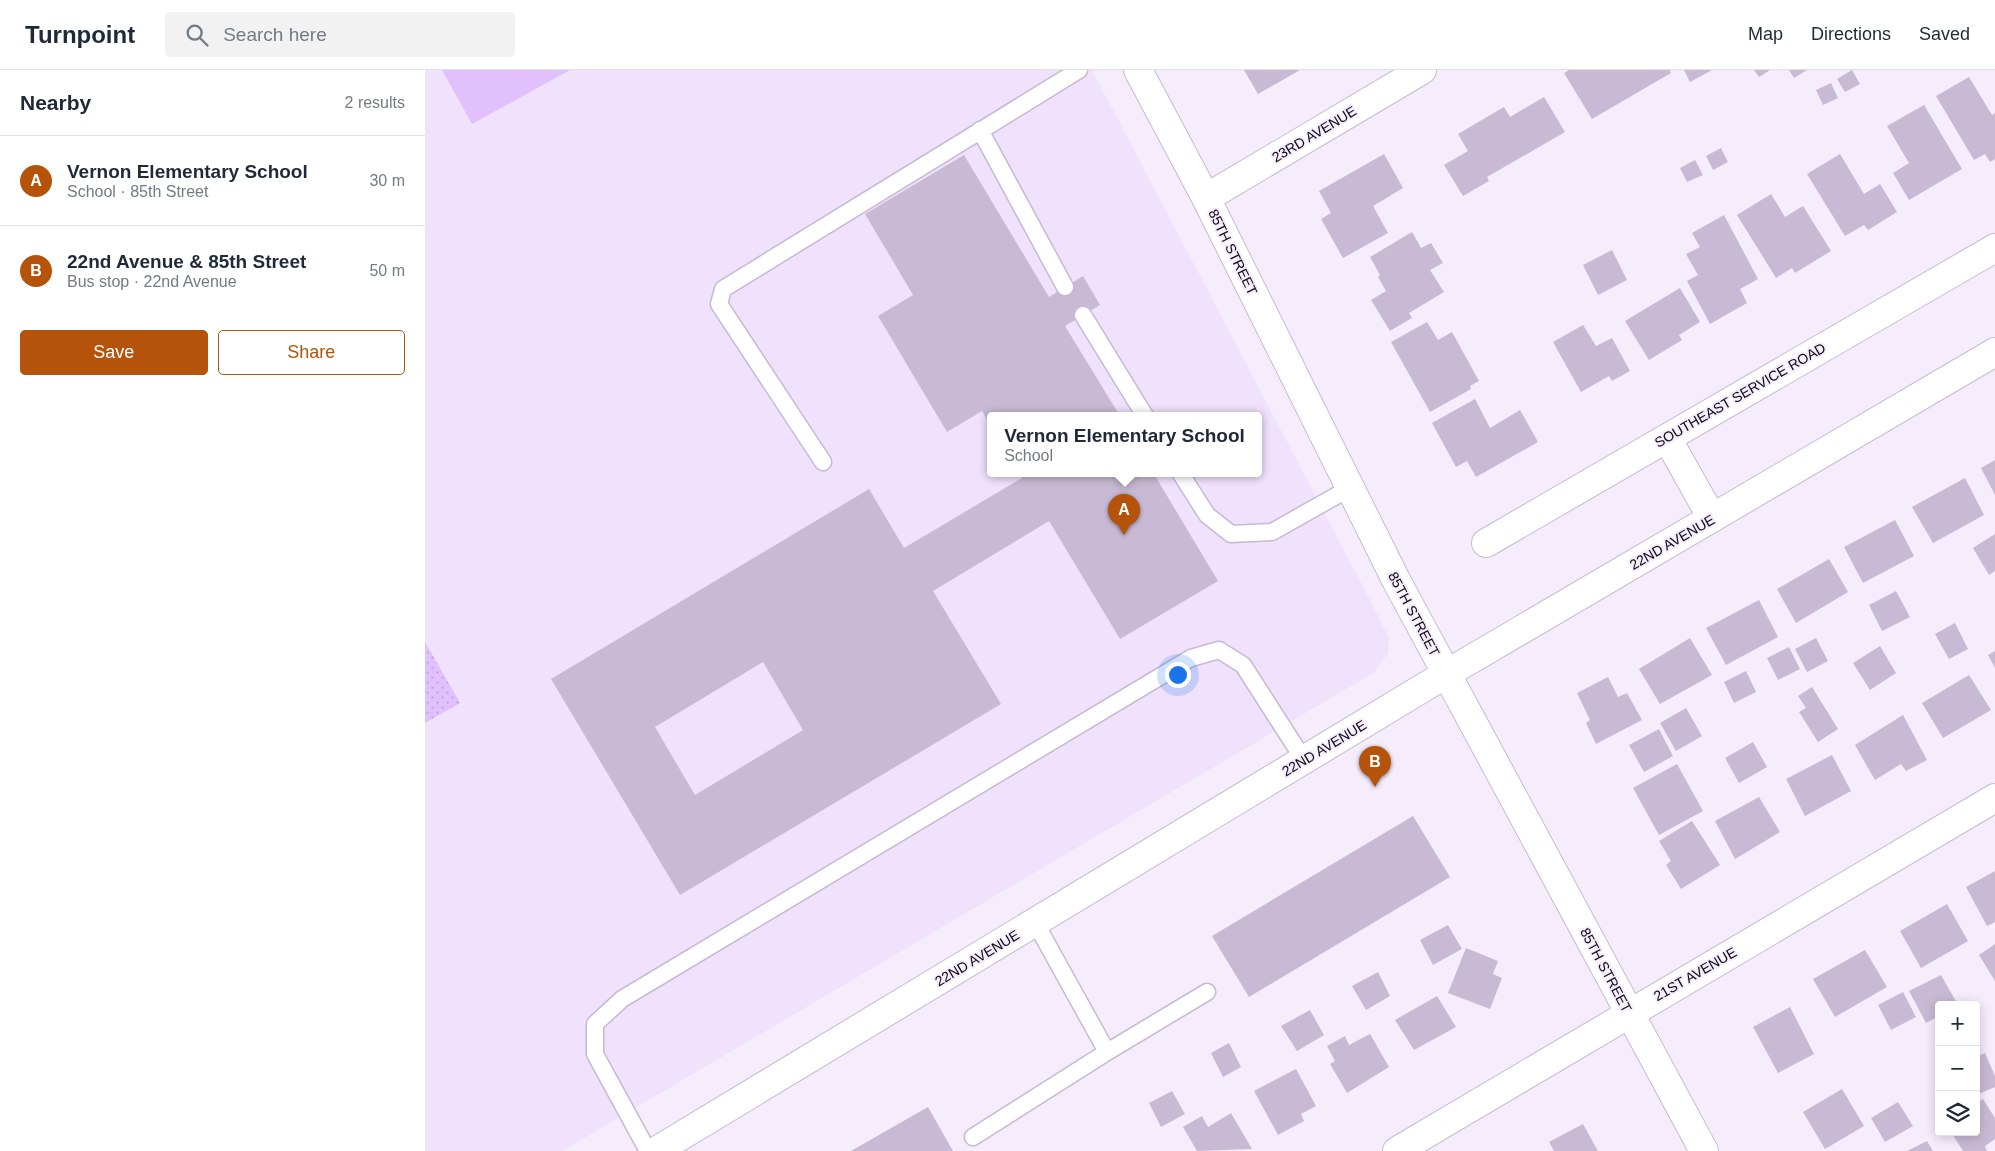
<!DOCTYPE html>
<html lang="en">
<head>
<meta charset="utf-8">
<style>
	:root { --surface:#fff; --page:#f2f2f3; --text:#1f2937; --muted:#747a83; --line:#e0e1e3; --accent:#b45309 }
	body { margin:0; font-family:Helvetica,sans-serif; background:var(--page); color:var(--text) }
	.controls { position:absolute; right:15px; bottom:15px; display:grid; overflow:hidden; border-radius:5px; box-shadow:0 2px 12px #0003 }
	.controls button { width:45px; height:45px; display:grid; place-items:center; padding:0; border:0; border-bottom:1px solid var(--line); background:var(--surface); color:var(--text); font:25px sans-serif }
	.you { position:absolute; left:752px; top:604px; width:18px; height:18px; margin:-12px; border:4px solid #fff; border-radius:50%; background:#1a73e8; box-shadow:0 0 0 8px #1a73e833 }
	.badge { display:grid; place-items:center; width:32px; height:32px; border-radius:50%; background:var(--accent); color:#fff; font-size:16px; font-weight:700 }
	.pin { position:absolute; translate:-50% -41px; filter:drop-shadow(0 1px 2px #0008) }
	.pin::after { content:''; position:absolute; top:26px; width:18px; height:15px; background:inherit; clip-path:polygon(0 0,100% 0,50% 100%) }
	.popup { position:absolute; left:562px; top:342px; width:275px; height:65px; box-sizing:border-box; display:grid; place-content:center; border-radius:5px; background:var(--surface); filter:drop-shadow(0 1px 4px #0005); font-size:16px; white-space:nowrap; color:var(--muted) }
	.popup b { font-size:19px; color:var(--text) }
	.popup::after { content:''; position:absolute; left:50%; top:100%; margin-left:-10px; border:10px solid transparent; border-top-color:var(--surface) }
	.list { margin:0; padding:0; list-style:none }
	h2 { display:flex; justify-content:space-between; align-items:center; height:65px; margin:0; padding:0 20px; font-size:21px }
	h2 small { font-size:16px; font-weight:400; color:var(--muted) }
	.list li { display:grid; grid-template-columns:32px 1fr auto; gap:15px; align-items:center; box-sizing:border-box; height:90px; padding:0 20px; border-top:1px solid var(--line) }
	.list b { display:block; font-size:19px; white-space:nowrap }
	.list p { margin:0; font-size:16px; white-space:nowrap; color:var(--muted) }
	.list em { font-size:16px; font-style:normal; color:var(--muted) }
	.actions { display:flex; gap:10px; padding:15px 20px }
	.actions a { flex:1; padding:11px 0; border:1px solid var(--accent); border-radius:5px; text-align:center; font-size:18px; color:var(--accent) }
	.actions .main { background:var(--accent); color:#fff }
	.icon { flex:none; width:28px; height:28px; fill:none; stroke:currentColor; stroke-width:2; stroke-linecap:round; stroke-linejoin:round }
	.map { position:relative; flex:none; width:1570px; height:1081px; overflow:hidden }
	header { display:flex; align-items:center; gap:30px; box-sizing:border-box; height:70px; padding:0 25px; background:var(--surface); border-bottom:1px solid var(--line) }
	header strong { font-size:24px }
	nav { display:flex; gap:28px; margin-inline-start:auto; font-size:18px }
	.search { width:350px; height:45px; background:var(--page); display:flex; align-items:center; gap:12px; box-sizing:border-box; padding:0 18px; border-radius:5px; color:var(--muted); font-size:19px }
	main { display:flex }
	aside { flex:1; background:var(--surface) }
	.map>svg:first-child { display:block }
	.built { fill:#f0e1fd; fill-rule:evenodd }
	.green { fill:url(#green-dots) }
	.pitch { fill:#e2c0fd }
	.building { fill:#c8bad4; fill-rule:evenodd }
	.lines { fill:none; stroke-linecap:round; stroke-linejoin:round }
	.service-casing { stroke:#c7b9d3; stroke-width:19 }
	.minor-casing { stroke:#c7b9d3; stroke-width:30 }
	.tertiary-casing { stroke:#c7b9d3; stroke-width:30 }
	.service { stroke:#fff; stroke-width:16 }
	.minor { stroke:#fff; stroke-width:28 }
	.tertiary { stroke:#fff; stroke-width:28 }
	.labels { text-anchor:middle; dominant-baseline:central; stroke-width:4; stroke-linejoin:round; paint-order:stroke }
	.street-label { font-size:14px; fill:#0e0912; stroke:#f5ecfc }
</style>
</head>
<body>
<header>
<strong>Turnpoint</strong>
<div class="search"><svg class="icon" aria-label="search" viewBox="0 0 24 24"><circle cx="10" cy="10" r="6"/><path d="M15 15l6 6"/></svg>Search here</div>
<nav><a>Map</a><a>Directions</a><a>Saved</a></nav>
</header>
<main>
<aside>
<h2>Nearby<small>2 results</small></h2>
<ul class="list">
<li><span class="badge">A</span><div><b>Vernon Elementary School</b><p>School · 85th Street</p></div><em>30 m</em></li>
<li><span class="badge">B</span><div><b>22nd Avenue &amp; 85th Street</b><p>Bus stop · 22nd Avenue</p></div><em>50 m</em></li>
</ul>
<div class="actions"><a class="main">Save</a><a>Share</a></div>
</aside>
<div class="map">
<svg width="1570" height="1081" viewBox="0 0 1570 1081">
	<defs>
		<pattern id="green-dots" width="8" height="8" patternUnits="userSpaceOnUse" patternTransform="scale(1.25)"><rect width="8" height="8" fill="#e2c0fd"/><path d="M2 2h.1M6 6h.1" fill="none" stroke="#c1a4d8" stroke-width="1.8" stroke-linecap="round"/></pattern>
	</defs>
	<rect width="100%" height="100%" fill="#f5ecfc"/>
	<path class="built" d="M0 0H667L943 526 964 568 963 583 950 602 137 1081H0ZM565 346H833V404H565Z"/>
	<path class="green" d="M0 572 35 633 0 653Z"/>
	<path class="pitch" d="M17 0H145L47 54Z"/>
	<path class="building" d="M819 0H875L833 24Z
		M1144 0H1245L1246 3 1167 49 1139 3Z
		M1259 0H1287L1265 12Z
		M1329 0H1345L1334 7Z
		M1364 0H1382L1369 8Z
		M1427 0 1435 14 1420 22 1412 9Z
		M1544 7 1567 45 1570 43V89L1565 92 1560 84 1549 90 1511 26Z
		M1406 13 1413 28 1398 35 1391 20Z
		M1119 27 1140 62 1062 107 1064 111 1038 126 1019 95 1043 81 1033 64 1079 37 1085 47Z
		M1499 35 1537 99 1484 130 1468 103 1484 93 1462 56Z
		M1296 78 1303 92 1288 100 1281 86Z
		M959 84 978 118 948 136 963 163 918 188 896 149 906 143 894 121Z
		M1415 84 1439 124 1455 114 1472 142 1443 160 1439 155 1420 166 1382 104Z
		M539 85 624 227 658 206 675 235 640 256 695 346H565V355L557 341 522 362 453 246 488 225 440 144Z
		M1270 90 1278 105 1262 112 1255 98Z
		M1346 124 1360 147 1378 136 1406 181 1370 203 1367 198 1351 208 1312 145Z
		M1299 145 1333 209 1315 219 1322 233 1285 254 1262 211 1273 205 1261 184 1275 177 1267 163Z
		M987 162 996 178 1006 173 1018 193 1005 200 1019 222 984 243 987 248 965 261 946 230 961 221 953 207 955 205 945 187Z
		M1187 180 1202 210 1173 225 1158 195Z
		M1255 218 1275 252 1254 265 1257 270 1224 290 1200 251Z
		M1002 252 1013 270 1027 262 1054 311 1045 316 1046 319 1005 342 966 272Z
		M1158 255 1171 276 1187 268 1205 301 1187 311 1184 306 1156 322 1128 272Z
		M1050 329 1065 358 1095 340 1113 372 1051 407 1042 391 1031 397 1007 353Z
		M1570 390V425L1556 398Z
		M594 404H729L793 511 695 569 624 451 508 521 576 634 255 825 126 609 444 419 479 478 597 408ZM338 592 378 660 270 725 230 657Z
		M1540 408 1559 445 1508 473 1487 437Z
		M1470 450 1489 486 1438 513 1419 477Z
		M1570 464V501L1564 505 1548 478Z
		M1404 489 1423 522 1371 553 1352 519Z
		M1471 521 1485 547 1457 561 1444 535Z
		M1334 530 1353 567 1301 595 1281 558Z
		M1530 553 1543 579 1524 589 1510 564Z
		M1265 568 1287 605 1235 634 1214 599Z
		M1391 568 1403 591 1382 602 1370 579Z
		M1455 576 1471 603 1445 620 1428 593Z
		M1364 577 1375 599 1353 610 1342 588Z
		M1570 581V598L1563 585Z
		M1321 601 1331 622 1309 633 1299 612Z
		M1544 605 1566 640 1518 668 1497 633Z
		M1183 607 1193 627 1202 623 1217 650 1171 674 1161 653 1165 650 1152 623Z
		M1387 617 1413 659 1393 672 1374 642 1381 638 1373 626Z
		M1261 638 1277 666 1251 681 1235 653Z
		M1478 645 1502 690 1481 701 1476 694 1450 710 1430 675Z
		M1234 659 1248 686 1219 702 1204 675Z
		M1328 672 1342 697 1314 713 1300 688Z
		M1407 685 1426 721 1380 746 1361 709Z
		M1252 694 1278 741 1234 765 1208 718Z
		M1334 727 1355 762 1310 789 1290 751Z
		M988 746 1025 807 824 927 787 866Z
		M1267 751 1295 795 1256 819 1241 795 1246 791 1234 771Z
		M1570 801V852L1562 856 1541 817Z
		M1522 834 1543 871 1496 898 1475 861Z
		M1023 855 1037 879 1008 895 995 870Z
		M1570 874V911L1554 885Z
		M1041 878 1073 891 1068 904 1077 908 1065 939 1023 923Z
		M1440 880 1462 917 1410 947 1388 909Z
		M953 902 965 926 941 940 927 916Z
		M1516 905 1533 935H1514V946L1501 953 1484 921Z
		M1478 922 1491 947 1466 960 1453 935Z
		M1012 926 1031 957 989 980 970 950Z
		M1365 937 1389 984 1353 1003 1328 957Z
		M885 940 899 965 872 981 856 956Z
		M945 964 964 997 922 1023 905 994 910 991 902 976 920 966 924 975Z
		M804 973 816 997 798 1007 786 983Z
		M1560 983 1570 1006V1017L1551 1025V987Z
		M871 999 891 1036 876 1044 879 1051 853 1065 829 1021Z
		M1417 1019 1439 1056 1400 1079 1378 1042Z
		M747 1021 760 1044 736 1057 724 1033Z
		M1558 1029 1570 1048V1069L1560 1076 1562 1081H1538L1526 1062H1551V1033Z
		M1473 1032 1488 1056 1460 1072 1446 1048Z
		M503 1037 528 1081H426Z
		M806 1043 827 1079 772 1081 758 1057 777 1046 783 1057Z
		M1158 1054 1173 1081H1129L1124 1072Z
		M1502 1071 1508 1081H1482Z"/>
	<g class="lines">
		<g class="service-casing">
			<path id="service" d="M555 60 640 217
				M658 245 720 346
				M398 392 294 234 298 219 654 0
				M756 404 782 445 806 464 847 462 925 418
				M610 852 682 982 782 922
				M548 1067 682 982
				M223 1081 170 984V954L197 929 766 588 794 580 818 595 879 690"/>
		</g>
		<g class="minor-casing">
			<path id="minor" d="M781 128 997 0
				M1242 368 1287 448
				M1061 473 1570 178
				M972 1081 1570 728"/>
		</g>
		<g class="tertiary-casing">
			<path id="tertiary" d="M713 0 781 128 971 510 1279 1081
				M231 1081 1021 604 1570 282"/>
		</g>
		<use href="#service" class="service"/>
		<use href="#minor" class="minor"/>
		<use href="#tertiary" class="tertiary"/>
	</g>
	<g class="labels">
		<g class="street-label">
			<text transform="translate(889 64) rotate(-31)">23RD AVENUE</text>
			<text transform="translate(808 182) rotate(64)">85TH STREET</text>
			<text transform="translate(1315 325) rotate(-30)">SOUTHEAST SERVICE ROAD</text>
			<text transform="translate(1247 472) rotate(-30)">22ND AVENUE</text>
			<text transform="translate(989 544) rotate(62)">85TH STREET</text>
			<text transform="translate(899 678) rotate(-31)">22ND AVENUE</text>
			<text transform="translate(552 888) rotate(-31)">22ND AVENUE</text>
			<text transform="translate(1181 900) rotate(62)">85TH STREET</text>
			<text transform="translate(1270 904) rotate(-30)">21ST AVENUE</text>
		</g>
	</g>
</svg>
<div class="controls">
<button>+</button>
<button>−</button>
<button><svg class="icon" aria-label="layers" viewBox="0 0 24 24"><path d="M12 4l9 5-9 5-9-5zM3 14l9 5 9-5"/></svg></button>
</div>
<div class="you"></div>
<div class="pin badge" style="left:699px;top:465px">A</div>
<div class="popup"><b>Vernon Elementary School</b>School</div>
<div class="pin badge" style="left:950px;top:717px">B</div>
</div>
</main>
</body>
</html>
